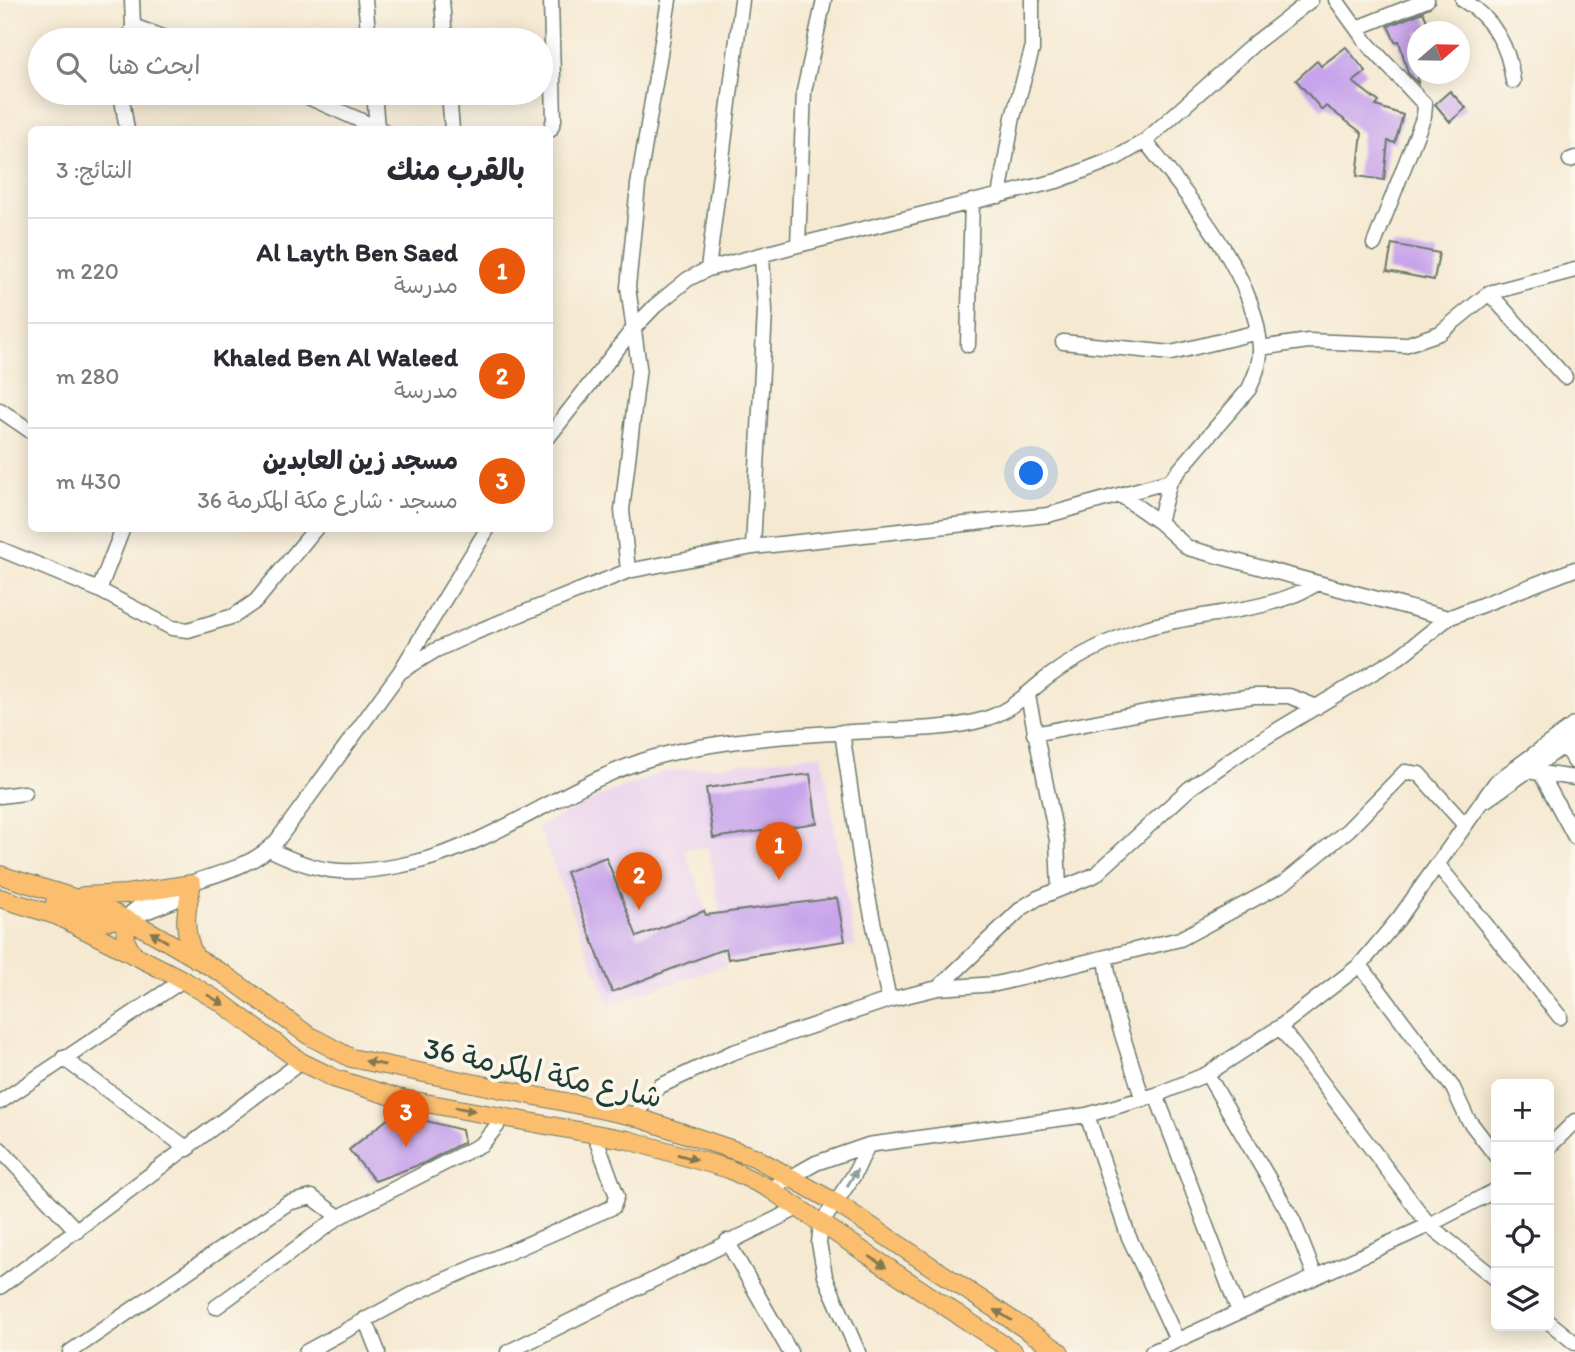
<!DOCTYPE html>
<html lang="ar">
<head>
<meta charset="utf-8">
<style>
	:root { --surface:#fff; --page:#f2f2f3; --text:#2b2b33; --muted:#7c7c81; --line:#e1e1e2; --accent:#ea580c }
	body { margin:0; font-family:Itim,"Playpen Sans Arabic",sans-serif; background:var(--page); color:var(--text); direction:rtl }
	.controls { position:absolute; right:21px; bottom:21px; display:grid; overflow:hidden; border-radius:10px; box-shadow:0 4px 18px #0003 }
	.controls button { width:63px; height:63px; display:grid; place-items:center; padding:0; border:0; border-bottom:2px solid var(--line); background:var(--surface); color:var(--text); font:35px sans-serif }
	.compass { position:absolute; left:1407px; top:21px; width:63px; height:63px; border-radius:50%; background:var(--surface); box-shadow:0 4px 18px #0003; rotate:70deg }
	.you { position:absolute; left:1032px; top:474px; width:24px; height:24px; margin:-18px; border:5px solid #fff; border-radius:50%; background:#1a73e8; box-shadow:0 0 0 10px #1a73e833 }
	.badge { display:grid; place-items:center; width:46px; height:46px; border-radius:50%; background:var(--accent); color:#fff; font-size:23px; font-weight:700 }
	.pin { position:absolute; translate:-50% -58px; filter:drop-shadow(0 2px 4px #0008) }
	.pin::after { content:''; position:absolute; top:37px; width:24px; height:21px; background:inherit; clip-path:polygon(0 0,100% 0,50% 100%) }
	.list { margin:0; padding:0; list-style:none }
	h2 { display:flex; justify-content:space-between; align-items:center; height:91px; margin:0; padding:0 28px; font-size:30px }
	h2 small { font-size:23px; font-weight:400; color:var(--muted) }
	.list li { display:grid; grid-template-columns:46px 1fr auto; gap:21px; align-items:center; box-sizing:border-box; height:105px; padding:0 28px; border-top:2px solid var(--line) }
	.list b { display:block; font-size:26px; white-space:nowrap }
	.list p { margin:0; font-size:23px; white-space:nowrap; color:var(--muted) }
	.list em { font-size:23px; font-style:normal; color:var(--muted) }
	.icon { flex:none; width:38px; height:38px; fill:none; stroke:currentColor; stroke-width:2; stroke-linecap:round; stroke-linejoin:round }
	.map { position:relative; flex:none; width:1575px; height:1352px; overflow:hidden; direction:ltr }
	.search { position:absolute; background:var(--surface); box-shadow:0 4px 18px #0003; left:28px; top:28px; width:525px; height:77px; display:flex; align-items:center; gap:18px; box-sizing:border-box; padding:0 24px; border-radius:38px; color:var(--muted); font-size:26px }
	.panel { position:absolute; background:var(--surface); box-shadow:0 4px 18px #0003; left:28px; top:126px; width:525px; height:406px; border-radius:10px; direction:rtl }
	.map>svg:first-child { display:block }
	.built { fill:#e9d2ed }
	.building { fill:#c8a4eb }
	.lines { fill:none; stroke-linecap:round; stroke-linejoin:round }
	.minor-casing { stroke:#6a796b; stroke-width:17 }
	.major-casing { stroke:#6a796b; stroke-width:20 }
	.minor { stroke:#fff; stroke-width:14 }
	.major { stroke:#fbbe6e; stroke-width:18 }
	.oneway { fill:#82774e }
	.oneway2 { fill:#8f9e9a }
	.labels { text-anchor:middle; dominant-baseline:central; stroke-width:7; stroke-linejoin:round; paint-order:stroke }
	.street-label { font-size:30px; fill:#1f3d34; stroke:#fbf7ec }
</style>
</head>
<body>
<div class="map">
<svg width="1575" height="1352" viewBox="0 0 1575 1352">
	<rect width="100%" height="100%" fill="#fbf7ec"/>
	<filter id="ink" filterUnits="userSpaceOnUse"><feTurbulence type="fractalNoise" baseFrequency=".0143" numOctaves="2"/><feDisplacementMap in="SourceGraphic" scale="14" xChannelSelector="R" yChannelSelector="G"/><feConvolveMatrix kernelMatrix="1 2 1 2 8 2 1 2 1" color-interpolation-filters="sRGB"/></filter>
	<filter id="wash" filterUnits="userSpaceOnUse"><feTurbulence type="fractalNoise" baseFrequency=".00686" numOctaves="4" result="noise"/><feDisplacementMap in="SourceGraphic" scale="28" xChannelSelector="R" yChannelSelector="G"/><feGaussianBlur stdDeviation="1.57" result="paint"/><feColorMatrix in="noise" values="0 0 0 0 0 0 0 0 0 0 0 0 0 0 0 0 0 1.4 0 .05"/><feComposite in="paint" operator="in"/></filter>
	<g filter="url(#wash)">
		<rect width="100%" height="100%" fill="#f5e9d2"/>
		<path class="built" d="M822 754 855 946 730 963 708 847 684 849 727 965 609 1004 538 826 614 790 664 772Z"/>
		<g id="blocks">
			<path class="building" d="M1423 12 1432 32H1418V83L1408 73 1399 41 1395 42 1388 26Z
				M1346 47 1366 72 1353 82 1379 102 1376 106 1403 115 1395 143 1388 141 1384 180 1357 176 1362 133 1326 106 1322 110 1296 80 1317 61 1321 66Z
				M1450 91 1466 108 1450 122 1435 104Z
				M1392 244 1439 253 1434 280 1387 271Z
				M810 774 817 823 713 838 706 788Z
				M606 857 637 937 704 911 706 915 837 898 845 941 728 959 726 948 612 992 566 872Z
				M395 1113 462 1130 464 1142 424 1163 375 1181 349 1150Z"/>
		</g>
	</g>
	<g filter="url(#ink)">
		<use href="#blocks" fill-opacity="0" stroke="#6a796b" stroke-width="2"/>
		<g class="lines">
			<g class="minor-casing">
				<path id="minor" d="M365 0 369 40
					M442 0 445 40
					M1336 0 1367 43 1425 105 1424 116 1374 244
					M1463 0C1493 18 1509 47 1513 81
					M133 26 171 40
					M1357 28 1427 0
					M129 40 133 26 132 0
					M121 93 127 130
					M299 93 382 130
					M374 93 377 127
					M449 93 452 130
					M550 130 554 120 551 0
					M1570 160 1575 158
					M999 196 1013 117 1032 50V0
					M798 245 804 91 824 0
					M708 269 742 0
					M1489 293 1565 377
					M1063 342 1171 353 1258 332
					M968 345 972 201
					M1260 348 1308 341 1405 345 1440 333 1489 293 1575 270
					M0 410 32 432
					M550 435 633 329 655 306 688 279 708 269 798 245 1057 181 1116 158 1145 141 1255 43 1311 0
					M1122 496 1159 522 1188 548 1448 618
					M1159 522 1170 481
					M753 547 765 311 762 255
					M0 549 99 590 172 628 188 630 234 616 256 601 316 528
					M628 571 622 510 639 367 628 287 638 185 669 0
					M99 590 123 528
					M400 672 436 650 476 632 628 571 753 547 1048 515 1170 481 1249 389C1255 376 1261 362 1260 347 1256 276 1187 195 1145 141
					M1028 696 1057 840 1059 888
					M842 732 861 862 889 1000
					M1034 734 1171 707 1254 696H1289L1317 707
					M1559 738 1575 762
					M1533 772 1575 778
					M1540 772 1575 837
					M0 796 24 793
					M1486 800 1575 738
					M269 849C317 873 345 876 398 866 492 849 565 783 655 757 724 738 800 735 871 731 908 729 946 730 982 720 1012 712 1028 691 1051 675 1079 655 1114 638 1146 628 1203 611 1267 614 1318 583
					M1438 865 1560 1017
					M130 918 173 901 191 885
					M125 919C164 876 236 883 276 842L400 672 488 528
					M1106 959 1113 1006 1143 1100
					M1360 965 1453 1088 1467 1118 1496 1156
					M938 988 996 984 1180 939 1284 883 1348 830 1405 772 1419 774 1465 825
					M1280 1027 1429 1225 1496 1279
					M63 1058 188 1149
					M1207 1074 1293 1220 1315 1276
					M1156 1095 1239 1312
					M0 1102 183 980
					M1087 1115 1128 1235 1177 1340
					M633 1116 660 1086 731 1053 889 1000 938 988 1022 908 1038 898 1095 875 1190 788 1246 749 1399 657 1448 618 1575 569
					M1549 1147 1575 1121
					M0 1149 77 1231
					M770 1189 816 1163 868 1145 1087 1115 1156 1095 1207 1074 1280 1027 1360 965 1400 917 1496 782 1575 724
					M727 1241 790 1352
					M0 1287 301 1062
					M216 1307 339 1217 482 1144 497 1126 500 1115
					M365 1319 378 1352
					M1549 1322 1575 1343
					M70 1352 288 1203 312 1197 339 1217
					M306 1352 417 1292 613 1207 617 1196 595 1136
					M508 1352 798 1208
					M858 1352 825 1276 819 1243 821 1224 854 1175 868 1145
					M1152 1352 1429 1225 1496 1190"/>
			</g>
			<g class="major-casing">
				<path id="major" d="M0 875 97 905 151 932 225 975 308 1035 351 1058 633 1116 754 1157 836 1203 1060 1352
					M83 896 126 894 192 884C185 913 182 931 196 959
					M0 898 58 916 183 980 222 1003 301 1062 336 1079 398 1098 628 1140 729 1169 770 1189 1014 1352
					M55 903 102 921 125 919 126 942 133 955"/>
			</g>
			<use href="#minor" class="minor"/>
			<use href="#major" class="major"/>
		</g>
		<defs><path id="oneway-solid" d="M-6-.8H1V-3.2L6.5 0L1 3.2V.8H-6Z" transform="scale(1.75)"/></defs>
		<g class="oneway">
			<use href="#oneway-solid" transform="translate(159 937) rotate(-150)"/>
			<use href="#oneway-solid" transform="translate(216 1000) rotate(31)"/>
			<use href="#oneway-solid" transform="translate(375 1063) rotate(-168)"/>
			<use href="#oneway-solid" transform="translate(465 1109) rotate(10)"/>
			<use href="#oneway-solid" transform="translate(687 1157) rotate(16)"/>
			<use href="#oneway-solid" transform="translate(878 1262) rotate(34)"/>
			<use href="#oneway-solid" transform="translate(1003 1315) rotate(-148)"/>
		</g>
		<use class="oneway2" href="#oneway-solid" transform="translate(852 1178) rotate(-59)"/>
	</g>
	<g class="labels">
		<g class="street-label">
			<text transform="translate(543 1072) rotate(12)">شارع مكة المكرمة 36</text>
		</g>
	</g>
</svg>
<div class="controls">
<button>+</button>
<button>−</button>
<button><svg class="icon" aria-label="locate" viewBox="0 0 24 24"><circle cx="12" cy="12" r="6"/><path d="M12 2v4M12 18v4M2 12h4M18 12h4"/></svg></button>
<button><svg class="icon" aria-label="layers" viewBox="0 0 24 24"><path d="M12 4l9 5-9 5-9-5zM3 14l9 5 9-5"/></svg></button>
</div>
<svg class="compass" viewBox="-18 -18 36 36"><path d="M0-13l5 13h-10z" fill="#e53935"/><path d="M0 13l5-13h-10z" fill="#7c7c81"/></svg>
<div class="you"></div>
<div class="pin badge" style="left:779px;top:880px">1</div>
<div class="pin badge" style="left:639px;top:910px">2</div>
<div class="pin badge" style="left:406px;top:1147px">3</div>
<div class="search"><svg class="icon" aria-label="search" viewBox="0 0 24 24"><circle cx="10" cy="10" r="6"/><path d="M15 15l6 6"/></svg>ابحث هنا</div>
<section class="panel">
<h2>بالقرب منك<small>النتائج: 3</small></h2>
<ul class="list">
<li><span class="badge">1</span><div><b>Al Layth Ben Saed</b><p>مدرسة</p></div><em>220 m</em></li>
<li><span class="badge">2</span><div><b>Khaled Ben Al Waleed</b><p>مدرسة</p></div><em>280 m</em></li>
<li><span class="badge">3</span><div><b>مسجد زين العابدين</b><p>مسجد · شارع مكة المكرمة 36</p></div><em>430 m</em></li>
</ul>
</section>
</div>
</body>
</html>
